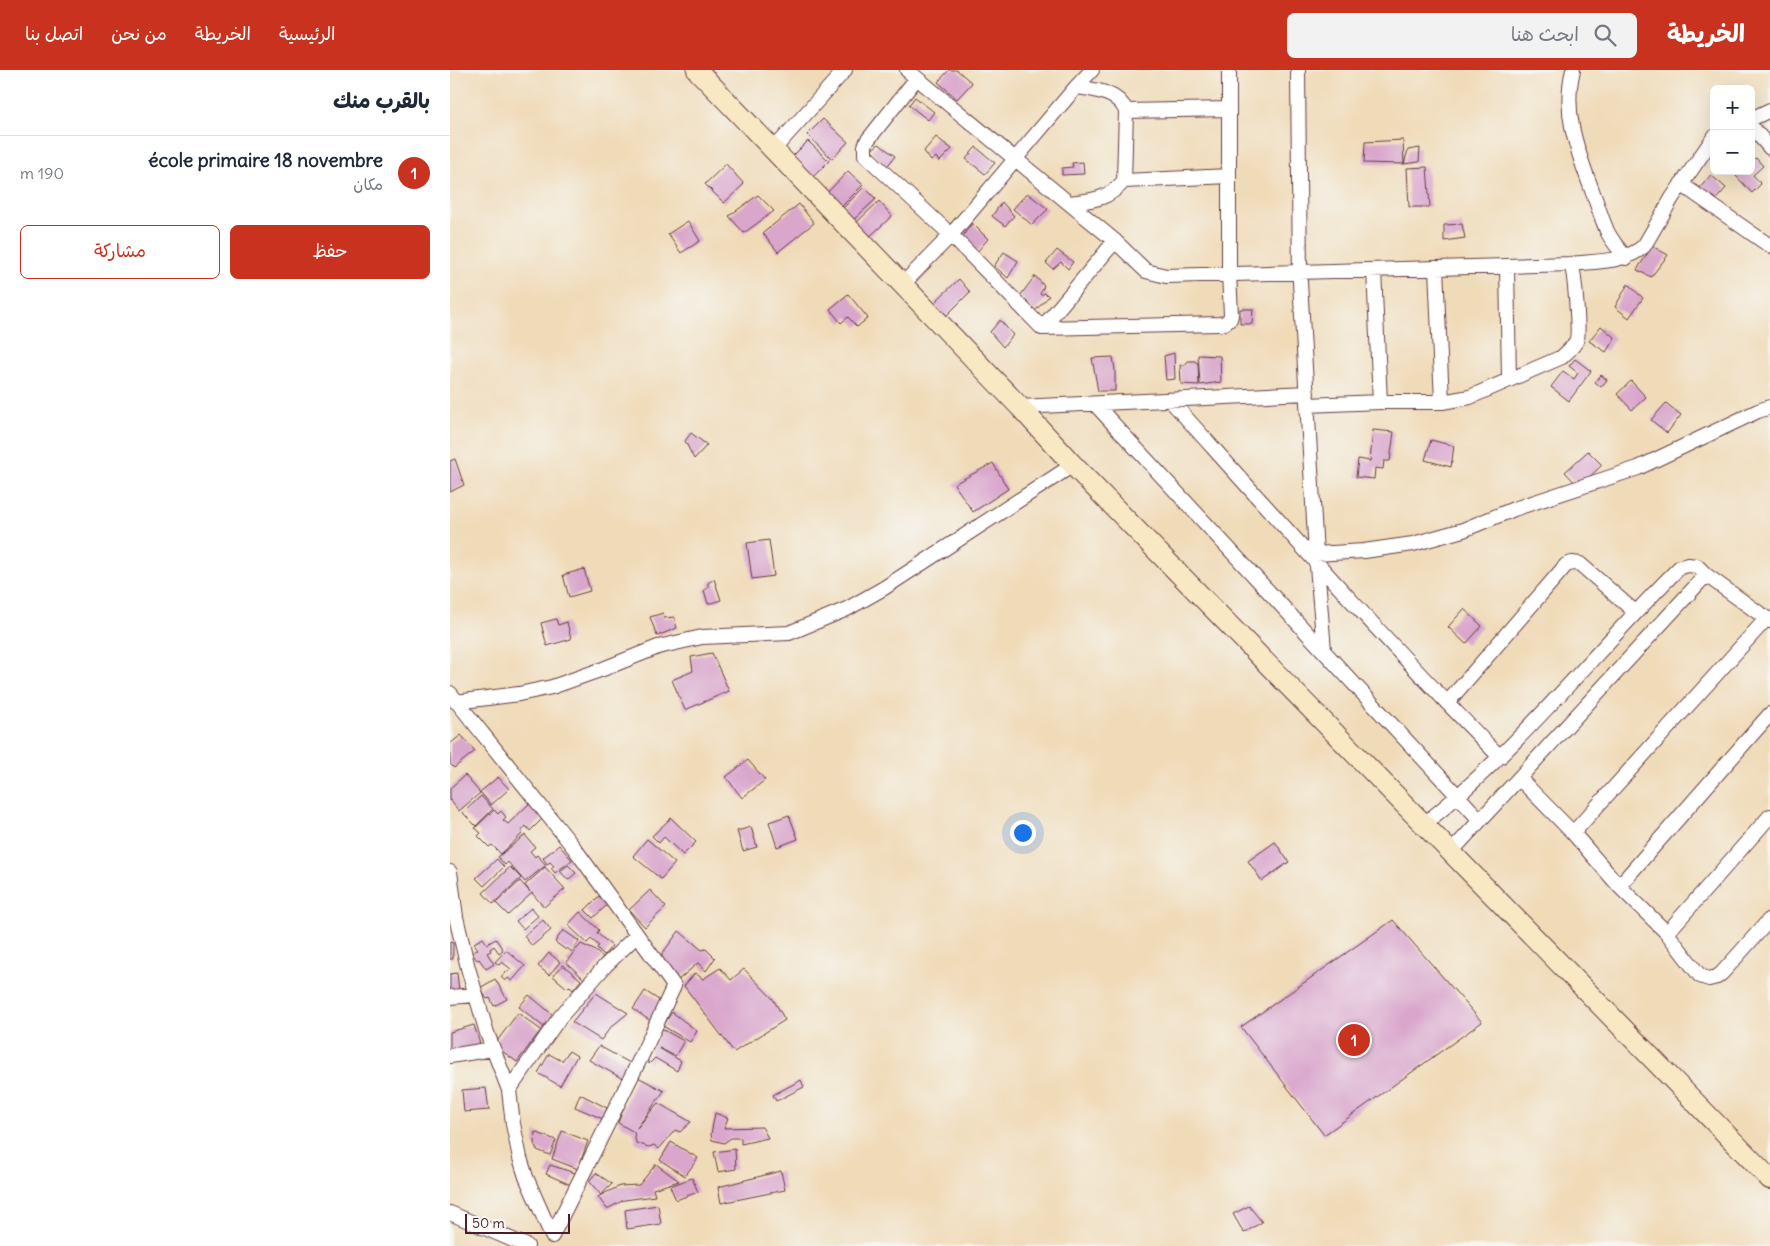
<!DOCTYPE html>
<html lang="ar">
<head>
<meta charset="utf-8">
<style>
	:root { --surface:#fff; --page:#f2f2f3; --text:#1f2937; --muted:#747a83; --line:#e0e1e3; --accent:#c8321e }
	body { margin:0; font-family:Delius,"Playpen Sans Arabic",sans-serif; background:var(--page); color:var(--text); direction:rtl }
	.controls { position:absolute; right:15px; top:15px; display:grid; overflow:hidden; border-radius:8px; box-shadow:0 5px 20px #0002 }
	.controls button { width:45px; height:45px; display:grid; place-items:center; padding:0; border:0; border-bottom:1px solid var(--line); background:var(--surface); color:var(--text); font:25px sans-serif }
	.scale { position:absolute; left:15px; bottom:12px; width:105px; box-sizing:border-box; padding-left:5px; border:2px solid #4a1f2b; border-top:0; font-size:14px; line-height:18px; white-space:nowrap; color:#4a1f2b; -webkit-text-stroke:4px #f6f6f2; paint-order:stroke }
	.you { position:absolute; left:572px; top:762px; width:18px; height:18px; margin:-12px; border:4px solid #fff; border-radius:50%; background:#1a73e8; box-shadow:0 0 0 8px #1a73e833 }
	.badge { display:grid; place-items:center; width:32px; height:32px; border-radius:50%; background:var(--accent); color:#fff; font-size:16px; font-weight:700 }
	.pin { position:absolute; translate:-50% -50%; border:2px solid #fff; box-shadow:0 1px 5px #0006 }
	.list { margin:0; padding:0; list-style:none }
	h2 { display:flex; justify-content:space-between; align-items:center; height:65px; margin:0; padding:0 20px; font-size:21px }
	h2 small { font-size:16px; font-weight:400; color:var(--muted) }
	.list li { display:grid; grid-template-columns:32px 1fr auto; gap:15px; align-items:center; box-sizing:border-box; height:75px; padding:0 20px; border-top:1px solid var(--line) }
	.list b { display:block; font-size:19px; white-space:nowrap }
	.list p { margin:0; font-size:16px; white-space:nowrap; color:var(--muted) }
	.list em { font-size:16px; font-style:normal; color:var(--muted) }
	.actions { display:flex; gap:10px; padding:15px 20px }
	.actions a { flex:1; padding:11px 0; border:1px solid var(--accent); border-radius:8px; text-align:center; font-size:18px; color:var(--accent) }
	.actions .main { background:var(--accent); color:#fff }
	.icon { flex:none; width:28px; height:28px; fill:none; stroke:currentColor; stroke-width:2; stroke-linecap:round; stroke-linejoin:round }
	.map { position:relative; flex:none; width:1320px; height:1176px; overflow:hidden; direction:ltr }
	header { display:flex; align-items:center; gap:30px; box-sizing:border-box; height:70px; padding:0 25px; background:var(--accent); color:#fff }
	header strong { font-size:24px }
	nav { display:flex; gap:28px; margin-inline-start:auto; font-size:18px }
	.search { width:350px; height:45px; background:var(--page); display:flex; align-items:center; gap:12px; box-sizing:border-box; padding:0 18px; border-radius:8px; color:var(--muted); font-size:19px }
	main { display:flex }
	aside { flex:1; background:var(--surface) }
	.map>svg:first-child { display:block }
	.building { fill:#d9a6cc }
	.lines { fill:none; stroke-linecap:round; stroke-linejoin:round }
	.minor-casing { stroke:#633b40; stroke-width:16 }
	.secondary-casing { stroke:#633b40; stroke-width:22 }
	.minor { stroke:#fff; stroke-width:14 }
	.secondary { stroke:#f8e8c3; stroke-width:20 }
</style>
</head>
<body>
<header>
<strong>الخريطة</strong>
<div class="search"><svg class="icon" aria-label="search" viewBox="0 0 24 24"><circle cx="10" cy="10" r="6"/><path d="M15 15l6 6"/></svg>ابحث هنا</div>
<nav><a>الرئيسية</a><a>الخريطة</a><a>من نحن</a><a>اتصل بنا</a></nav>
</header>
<main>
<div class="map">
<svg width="1320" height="1176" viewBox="0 0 1320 1176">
	<rect width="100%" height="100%" fill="#f6f6f2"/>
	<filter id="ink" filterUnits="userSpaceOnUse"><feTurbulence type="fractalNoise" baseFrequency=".02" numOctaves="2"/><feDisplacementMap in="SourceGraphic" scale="10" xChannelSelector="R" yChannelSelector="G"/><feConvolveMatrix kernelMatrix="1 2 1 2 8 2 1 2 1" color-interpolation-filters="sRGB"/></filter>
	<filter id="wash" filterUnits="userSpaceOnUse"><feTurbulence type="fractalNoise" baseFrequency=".0096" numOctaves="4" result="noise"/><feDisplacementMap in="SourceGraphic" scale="20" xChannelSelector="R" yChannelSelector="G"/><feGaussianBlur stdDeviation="1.12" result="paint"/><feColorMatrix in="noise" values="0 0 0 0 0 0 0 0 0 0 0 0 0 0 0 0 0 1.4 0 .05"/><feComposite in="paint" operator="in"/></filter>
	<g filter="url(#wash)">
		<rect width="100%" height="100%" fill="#f0dbb9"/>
		<g id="blocks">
			<path class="building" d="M499 0H507L522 13 507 29 488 12Z
				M465 27 484 42 478 50 459 35Z
				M373 49 398 72 382 89 357 65Z
				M486 67 502 79 489 92 486 87 481 91 474 81Z
				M953 70 954 94 914 93 915 72Z
				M358 71 379 91 359 111 338 91Z
				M429 74 445 86 436 98 421 80Z
				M526 77 545 93 535 104 516 89Z
				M970 78 969 92 954 94 958 80Z
				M1306 88 1313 96 1303 105 1311 114 1302 123 1286 106 1291 101H1301V91Z
				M633 92 634 104 612 105V98L623 97 622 93Z
				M276 94 294 114 274 133 255 114Z
				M977 97 980 137H959L957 98Z
				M398 101 413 115 388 140 374 126Z
				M1261 105 1276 118 1263 133 1248 120Z
				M414 117 426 129 400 153 389 142Z
				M577 123 598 139 582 155 563 139Z
				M308 125 324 141 294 163 279 146Z
				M429 131 442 146 416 170 403 156Z
				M552 132 564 146 555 156 542 146Z
				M349 134 364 153 328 182 313 163Z
				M238 151 250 171 231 183 218 164Z
				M522 153 538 169 527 182 512 167Z
				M1012 154 1015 168 994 171V155Z
				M1202 176 1218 185 1201 207 1187 200Z
				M607 180 623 192 618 199 611 192 603 199 596 193Z
				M554 182 568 191 558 208 544 196Z
				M585 206 594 216 590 224 591 225 594 223 599 226 585 241 570 226Z
				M509 209 520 222 494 248 484 233Z
				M1178 214 1193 228 1179 248 1165 237Z
				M398 224 418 248 407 257 398 247 391 253 380 239Z
				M790 239H803L802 254H790Z
				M550 250 563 265 553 277 540 262Z
				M1151 256 1165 268 1156 282 1139 271Z
				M724 283 725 309 716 310 714 286Z
				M748 285 770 286 771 312 750 315Z
				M663 287 665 300V321H648L642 288Z
				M1125 289 1141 301 1119 331 1101 317 1113 301 1124 309 1128 303 1119 296Z
				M738 291H745L748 294 749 315 731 314 730 295H735Z
				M1151 305 1157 310 1151 317 1145 312Z
				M1181 311 1196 327 1182 340 1167 324Z
				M1216 333 1231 345 1217 363 1201 350Z
				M923 360 944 362 940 391H934L933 399 925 398 924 409 906 407 908 389 920 391Z
				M241 363 257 375 244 389 235 371Z
				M981 370 1004 376 1001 397 975 390Z
				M1138 381 1152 395 1129 417 1115 402Z
				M5 389 14 415 0 422V391Z
				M543 393 558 419 523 442 504 414Z
				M319 470 324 506 302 509 297 473Z
				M134 499 140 521 119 527 113 505Z
				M264 509 271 530 258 534 254 520 258 518V513Z
				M1014 539 1032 556 1016 574 998 557Z
				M213 543 214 548 224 547 227 558 207 566 200 547Z
				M106 549 108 555 117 552 121 569 97 576 91 553Z
				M262 583 279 621 235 640 222 610 243 601 241 587Z
				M11 665 25 681 4 698 0 694V674Z
				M298 690 315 710 292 728 276 707Z
				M15 705 30 723 9 741 0 730V718Z
				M48 707 59 719 41 735 30 722Z
				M31 726 43 739 26 756 13 743Z
				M79 734 93 748 80 761 76 756 71 762 73 763 51 784 42 775 39 777 28 766 31 763 25 758 44 740 48 744 51 741 56 747 53 750 58 754Z
				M339 745 348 769 327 777 319 752Z
				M221 748 246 772 233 785 214 767 209 773 202 766Z
				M301 757 307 777 293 781 287 761Z
				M75 765 85 777 80 781 85 787 87 785 96 795 75 812 58 792 55 795 48 787Z
				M197 769 225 793 211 809 183 786Z
				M825 772 839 792 812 811 798 791Z
				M109 775 122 790 105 803 101 798 104 796 100 792 97 794 93 788Z
				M47 789 54 797 34 816 26 808Z
				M118 795 126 803 118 810 110 801Z
				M60 797 71 808 43 834 33 823Z
				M95 797 115 819 94 837 82 823 58 845 46 833 70 811 80 822 75 815Z
				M200 820 216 837 195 857 179 840Z
				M149 826 157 835 143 848 135 840Z
				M81 838 88 846 73 859 66 851Z
				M130 842 149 860 147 863 162 876 154 885 147 878 149 876 141 869 137 873 118 855Z
				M93 850 101 860 82 876 74 866Z
				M943 850 1032 952 874 1065 791 957Z
				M113 860 129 871 122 882 117 878 116 880 105 872Z
				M229 861 252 880 256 879 265 888 256 901 248 893 228 910 209 888Z
				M33 868 37 874 46 869 53 880 49 883 44 876 40 879 41 881 37 883 44 894 36 899 29 889 27 890 22 883 28 879 24 873Z
				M0 872 3 873V889H0Z
				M131 874 144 880 153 887 135 910 116 892Z
				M56 880 75 896 62 911 58 908 55 911 51 907 56 901 58 902 61 899 52 892 49 895 45 892Z
				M99 883 110 892 99 905 88 896Z
				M113 895 131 910 123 920 119 916 117 918 103 906Z
				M270 898 281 910 294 899 323 929 335 950 284 982 234 916 245 903 253 909Z
				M7 903 9 921 0 922V904Z
				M45 909 57 929 44 936 40 928 37 929 30 918Z
				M195 921 215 934 202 952 183 939Z
				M146 923 178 943 161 957 151 970 122 952Z
				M79 925 103 945 94 957 69 937Z
				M222 942 247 961 240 972 213 956Z
				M68 943 91 960 67 992 44 975Z
				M24 955 31 977 0 984V962Z
				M212 959 234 971 225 986 209 978 231 991 227 1001 205 988 199 994 197 989Z
				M149 976 180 993 175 1010 139 990Z
				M119 981 127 986 110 1016 88 1003 99 984 112 991Z
				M186 1006 214 1021 187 1058 208 1033 241 1052 230 1062 225 1060 209 1079 204 1075 199 1077 186 1073 184 1062 168 1053Z
				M351 1010 354 1017 326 1031 323 1025Z
				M36 1018 39 1040 14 1042 12 1020Z
				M130 1024 157 1038 153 1049 125 1037Z
				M265 1043 278 1048 274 1058 312 1057 318 1068 291 1074V1068H281L274 1073 262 1070 261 1064Z
				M112 1061 138 1071 128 1099 102 1089Z
				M85 1062 106 1070 100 1085 87 1080 84 1073Z
				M221 1072 248 1088 235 1106 210 1090Z
				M285 1079 286 1099 268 1102 264 1082Z
				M206 1094 229 1111 203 1119 205 1126 174 1130 157 1139 148 1127 151 1125 139 1111 146 1103 162 1114 151 1125 170 1116 189 1115Z
				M100 1095 125 1103 121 1115 96 1104Z
				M331 1101 335 1120 271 1133 268 1117Z
				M242 1108 248 1122 226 1130 220 1116Z
				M208 1135 211 1154 177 1159 175 1140Z
				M799 1136 812 1152 794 1163 783 1144Z"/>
		</g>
	</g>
	<g filter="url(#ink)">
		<use href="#blocks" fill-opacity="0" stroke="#633b40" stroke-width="1"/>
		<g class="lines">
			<g class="minor-casing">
				<path id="minor" d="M457 0 665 171 696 201 716 206 1121 194C1125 202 1129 261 1127 269 1125 276 1117 282 1112 287L1020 327 992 332H930L857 335
					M848 0 850 212 866 484 874 580
					M1123 0C1112 44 1128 82 1143 123 1148 136 1152 150 1158 163 1162 171 1170 180 1176 188
					M466 9 417 71 415 76V85L501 165 592 258 769 254 775 253 780 249 781 245 779 203V0
					M676 41 779 39
					M1301 49 1320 40
					M1301 56 1320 78
					M324 79 395 0
					M674 111 779 106
					M1231 114 1320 176
					M619 133C643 130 657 130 674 111L676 41C668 22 645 20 626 17
					M1121 194C1145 191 1175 193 1194 176L1222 128 1264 67
					M1057 196 1059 309
					M986 198 992 332
					M924 200 930 332
					M452 215 501 165 626 17 642 0
					M592 258 665 171
					M721 331C829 451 936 572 1050 687
					M645 334 1030 750
					M570 337 857 323
					M866 484 914 481 963 474 1013 460 1064 439 1188 398 1308 341 1320 337
					M0 623 125 779 224 916 190 989 102 1166
					M6 632 69 624 102 617 153 599 208 577 252 567 339 563 397 539 434 518 623 395
					M997 633 1116 495 1122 493 1130 494 1185 542
					M1069 708 1123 763 1169 816 1217 863 1250 906 1259 909 1267 907 1272 903 1320 849
					M973 755C1069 679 1144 582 1230 497L1238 495 1247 496 1256 505 1320 551
					M1123 763 1317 548
					M1001 782 1256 505
					M0 802 6 847 18 898 37 963 59 1020 63 1054 70 1088 76 1107 102 1166
					M1169 816 1320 644
					M1217 863 1320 746
					M0 927 26 925
					M0 986 43 979
					M59 1020 110 947 155 896 186 866
					M0 1143 77 1176"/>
			</g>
			<g class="secondary-casing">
				<path id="secondary" d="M247 0 570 337 623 395 1320 1109"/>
			</g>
			<use href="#minor" class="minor"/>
			<use href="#secondary" class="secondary"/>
		</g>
	</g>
</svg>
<div class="controls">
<button>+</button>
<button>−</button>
</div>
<div class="scale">50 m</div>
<div class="you"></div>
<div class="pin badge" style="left:904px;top:970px">1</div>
</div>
<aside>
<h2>بالقرب منك<small></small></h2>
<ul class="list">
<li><span class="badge">1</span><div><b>école primaire 18 novembre</b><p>مكان</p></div><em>190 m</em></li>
</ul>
<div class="actions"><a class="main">حفظ</a><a>مشاركة</a></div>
</aside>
</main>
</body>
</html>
